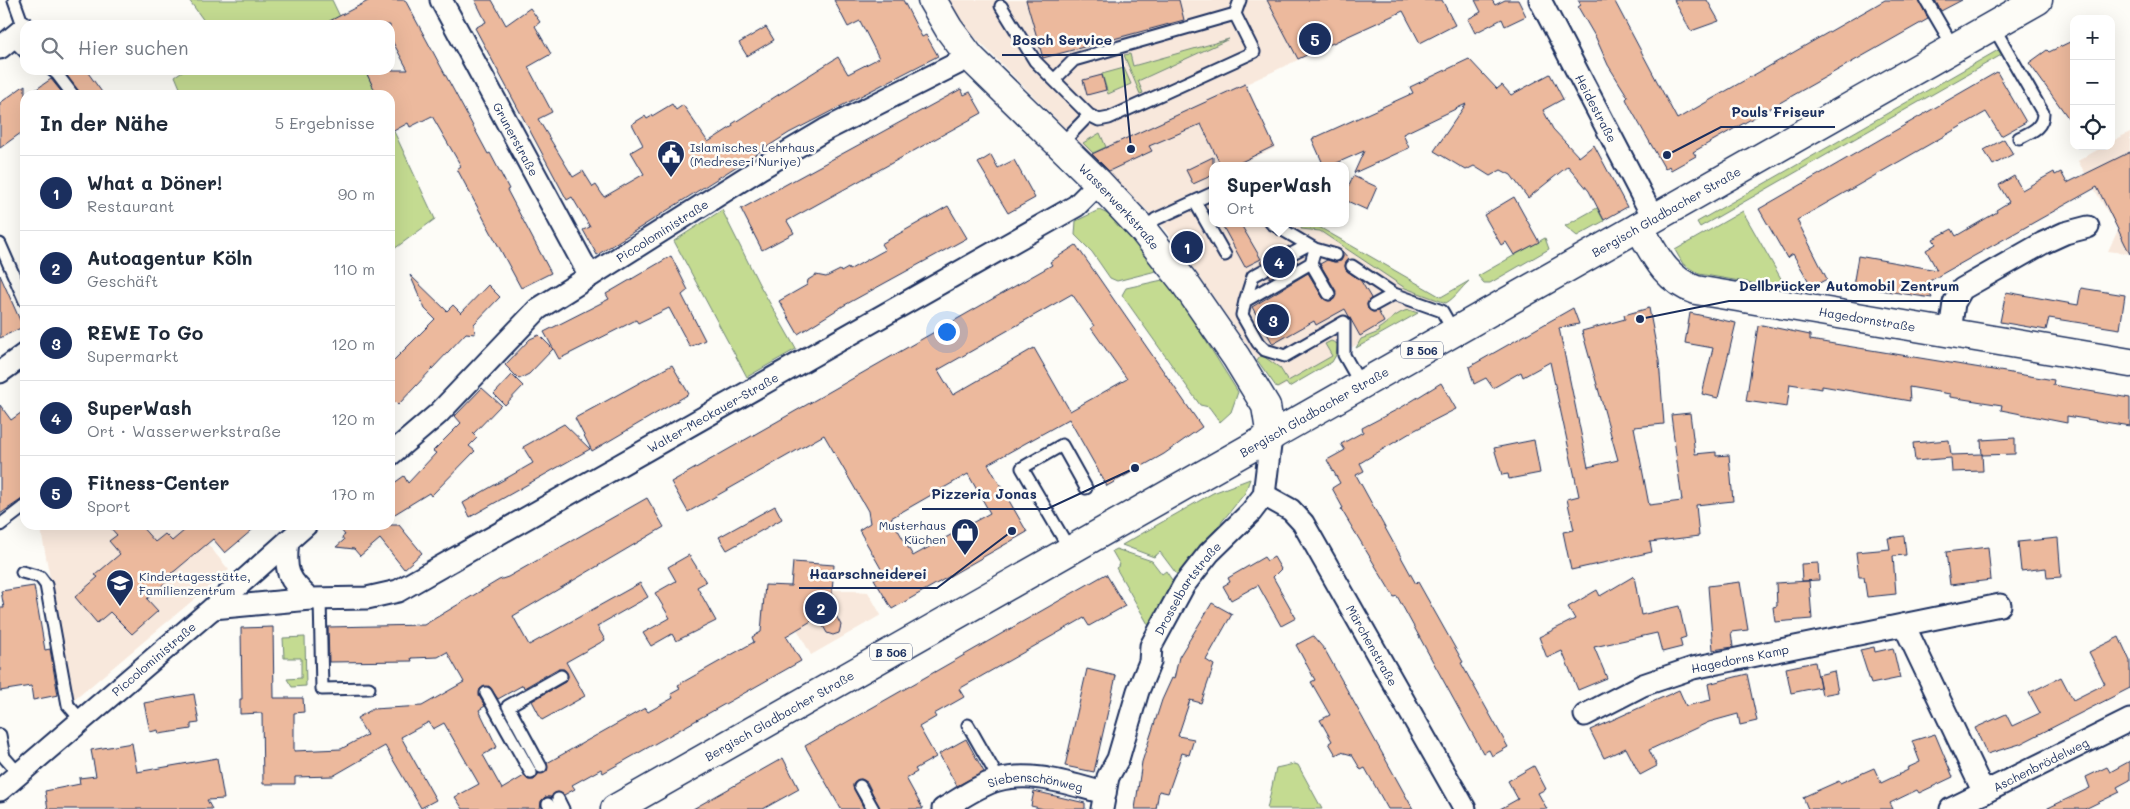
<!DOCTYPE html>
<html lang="de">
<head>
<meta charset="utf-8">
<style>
	:root { --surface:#fff; --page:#f2f2f3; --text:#1f2937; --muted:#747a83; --line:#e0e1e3; --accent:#1b2f5e }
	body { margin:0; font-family:Mali,sans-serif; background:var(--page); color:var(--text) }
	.controls { position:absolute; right:15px; top:15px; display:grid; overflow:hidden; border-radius:10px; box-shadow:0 5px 20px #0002 }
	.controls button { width:45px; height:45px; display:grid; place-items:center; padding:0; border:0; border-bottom:1px solid var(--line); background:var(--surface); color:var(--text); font:25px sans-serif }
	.you { position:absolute; left:946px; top:331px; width:18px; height:18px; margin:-12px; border:4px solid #fff; border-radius:50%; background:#1a73e8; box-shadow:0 0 0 8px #1a73e833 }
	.badge { display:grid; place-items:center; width:32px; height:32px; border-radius:50%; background:var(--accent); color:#fff; font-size:16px; font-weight:700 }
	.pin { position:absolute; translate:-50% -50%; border:2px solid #fff; box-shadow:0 1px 5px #0006 }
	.popup { position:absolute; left:1209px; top:162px; width:140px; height:65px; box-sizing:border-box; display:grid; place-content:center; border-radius:10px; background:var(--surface); filter:drop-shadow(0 1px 4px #0005); font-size:16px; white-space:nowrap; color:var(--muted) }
	.popup b { font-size:19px; color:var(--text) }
	.popup::after { content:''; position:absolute; left:50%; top:100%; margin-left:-10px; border:10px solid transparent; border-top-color:var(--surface) }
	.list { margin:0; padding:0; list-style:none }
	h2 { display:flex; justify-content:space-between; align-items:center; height:65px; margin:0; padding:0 20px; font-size:21px }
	h2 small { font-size:16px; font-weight:400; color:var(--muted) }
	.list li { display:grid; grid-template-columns:32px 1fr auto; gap:15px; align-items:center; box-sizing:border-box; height:75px; padding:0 20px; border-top:1px solid var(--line) }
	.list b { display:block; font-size:19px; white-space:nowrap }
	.list p { margin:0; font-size:16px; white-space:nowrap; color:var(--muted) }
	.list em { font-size:16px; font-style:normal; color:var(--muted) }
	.icon { flex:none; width:28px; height:28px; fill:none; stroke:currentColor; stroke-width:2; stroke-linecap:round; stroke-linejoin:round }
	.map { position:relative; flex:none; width:2130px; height:809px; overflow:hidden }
	.search { position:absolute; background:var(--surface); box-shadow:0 5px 20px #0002; left:20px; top:20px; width:375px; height:55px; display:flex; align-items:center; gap:12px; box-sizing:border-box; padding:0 18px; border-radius:15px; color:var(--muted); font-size:19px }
	.panel { position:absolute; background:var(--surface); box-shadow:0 5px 20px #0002; left:20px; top:90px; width:375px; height:440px; border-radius:15px }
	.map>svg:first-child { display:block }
	.built { fill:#f8e8dc }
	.green { fill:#c4db91; stroke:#708578 }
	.building { fill:#ecb99d; stroke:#1b2f5e; fill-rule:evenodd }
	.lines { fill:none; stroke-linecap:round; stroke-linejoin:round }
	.lane-casing { stroke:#1b2f5e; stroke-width:15 }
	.street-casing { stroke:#1b2f5e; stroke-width:25 }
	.secondary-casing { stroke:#1b2f5e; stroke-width:31 }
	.primary-casing { stroke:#1b2f5e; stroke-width:31 }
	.lane { stroke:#fdfcf7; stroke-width:11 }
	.street { stroke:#fdfcf7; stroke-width:21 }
	.secondary { stroke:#fdfcf7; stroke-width:28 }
	.primary { stroke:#fdfcf7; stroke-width:28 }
	.labels { text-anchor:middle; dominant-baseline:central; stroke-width:5; stroke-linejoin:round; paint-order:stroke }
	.shield { fill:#fdfcf7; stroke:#5f6c8c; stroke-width:1 }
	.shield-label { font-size:11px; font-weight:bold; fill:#1b2f5e }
	.street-label { font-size:12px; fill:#1b2f5e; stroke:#fdfcf7 }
	.poi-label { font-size:12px; fill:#1b2f5e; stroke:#fdfcf7; text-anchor:start }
	.leader { fill:none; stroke:#1b2f5e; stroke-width:2 }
	.callout-dot { fill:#1b2f5e; stroke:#fdfcf7; stroke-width:2 }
	.callout-label { font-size:14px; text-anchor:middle; font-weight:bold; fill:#1b2f5e; stroke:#fdfcf7; stroke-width:5; stroke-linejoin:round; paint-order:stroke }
</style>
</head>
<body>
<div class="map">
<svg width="2130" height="809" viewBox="0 0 2130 809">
	<rect width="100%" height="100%" fill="#fdfcf7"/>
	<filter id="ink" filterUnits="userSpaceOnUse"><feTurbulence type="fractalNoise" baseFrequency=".02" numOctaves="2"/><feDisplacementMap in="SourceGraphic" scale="10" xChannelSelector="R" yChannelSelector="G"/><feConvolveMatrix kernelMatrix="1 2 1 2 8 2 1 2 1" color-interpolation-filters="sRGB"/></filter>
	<g filter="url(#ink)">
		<path class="built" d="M947 0H1379L1388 18 1246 84 1275 148 1235 166H1213V223H1313L1441 297 1278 389 1167 231 958 20Z
			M2130 132V254L2108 251 2118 230 2078 161 2104 146H2111V142Z
			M40 525H192L229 570 73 701Z
			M764 585 868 592 881 615 811 655 797 629 785 622 761 620Z"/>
		<path class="green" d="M189 0H332L344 25H207Z
			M1229 39 1138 81 1143 93 1140 94 1124 55 1130 54 1133 66Z
			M2000 49 2003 54 1700 227 1697 222Z
			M1124 68 1131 84 1108 94 1102 74Z
			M184 70H365L377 95H183L175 76Z
			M390 123 435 219 390 252Z
			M1100 133 1106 147 1093 153 1083 143Z
			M1597 208 1604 221 1577 236 1565 226Z
			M722 210 759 284 796 349 747 377 674 241Z
			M1099 210 1108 214 1160 270 1117 281 1110 278 1092 252 1075 235 1076 221Z
			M1743 211V212L1787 289 1699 274 1683 264 1675 250Z
			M1303 223H1312L1441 297 1469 281C1461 288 1455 298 1446 303L1405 288 1320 231 1301 229Z
			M1545 238 1549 249 1490 283H1484L1478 276Z
			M1167 279 1238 392 1231 412 1220 422 1209 407 1200 405 1122 295 1126 288Z
			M1409 310 1418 313 1356 348 1361 339 1379 332 1378 329C1388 323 1398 311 1409 310Z
			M1331 341 1338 344 1336 355 1332 362 1289 387 1286 383 1277 388 1257 360 1260 356H1263L1280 368 1288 381 1332 356 1325 344Z
			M1250 479 1245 493 1178 576 1160 552 1154 557 1122 545 1213 493Z
			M1116 549 1152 561 1162 574 1166 571 1174 583 1149 626 1116 568 1120 565 1112 551Z
			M305 637 306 686 292 687 287 679 301 678V658H284L283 638Z
			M1294 764 1298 765 1322 809H1267L1276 768Z"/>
		<path class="building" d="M370 0H405L488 154 490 153 509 189 507 190 551 273 521 288 457 169 461 166 432 116 410 127 408 123 390 133V95H377L365 70H408L390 37V25H322Z
			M475 0H492L506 25 530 8 540 22 535 26 551 54 528 67 552 112 538 119 573 177 583 171 593 187 596 185 604 197 644 174 631 152 643 145 632 124 645 116 647 119 672 104 676 110 683 105 708 142 733 126 732 124 838 57 848 74 879 58 860 21 848 27 834 0H903L922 37 926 35 938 56 789 133 597 255 583 230 590 227 572 197 567 200 475 28 486 22Z
			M1026 0H1179L1184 20 1043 58Z
			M1267 0H1442L1455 25 1420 43 1403 11 1298 59Z
			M1475 0H1492L1495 5 1505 0H1518L1526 16 1505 26 1502 19 1475 33 1468 19 1481 12Z
			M1578 0H1614L1677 119 1885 0H1919L1928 19 1693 152 1696 156 1671 170 1669 166 1665 169 1632 111 1626 99 1628 97 1608 65 1596 38 1578 7 1581 5Z
			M1674 0H1707L1719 21 1691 31Z
			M1935 0H1962L1941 11Z
			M766 27 774 40 747 56 739 43Z
			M2074 40V126L2029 63 2047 50 2049 52Z
			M1469 59 1497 89 1502 85 1511 95 1550 74 1563 99 1543 110 1553 129 1579 157 1594 145 1627 207 1604 220 1589 191 1568 166 1528 198 1511 175 1501 170 1490 176 1474 166 1466 170 1434 151 1466 104 1403 134 1409 148 1354 173 1364 151 1330 166H1324L1312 139 1413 93 1410 87Z
			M63 70H86L104 95H80Z
			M1997 72 2026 122 2001 136 1986 112 1797 220 1827 279 1812 287 1793 254 1787 258 1759 209Z
			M1102 75 1106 90 1087 95 1083 80Z
			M51 79 64 95H28Z
			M1245 84 1274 146 1233 166H1221L1201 124 1149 146 1152 151 1109 171 1092 154Z
			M25 85V130L0 148V103Z
			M961 89 964 95 970 92 982 113 787 221 794 233 762 250 741 209Z
			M2004 139 2013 154 1993 165 1984 150Z
			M2130 152V254L2097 187 1926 283 1932 298 1853 286 1858 256 1937 270 1926 250 1936 244 1933 239 1952 229 1956 236 1997 212 1996 210 2009 202 1999 185 2014 176 2022 190 2054 172 2055 175 2061 172 2067 183Z
			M991 155 998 168 1014 160 1035 198 1008 213 978 163Z
			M1213 157V175L1193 184 1186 170Z
			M1353 176 1377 187 1367 210 1345 200V194Z
			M1514 197 1539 242 1514 255 1506 242 1501 245 1484 215Z
			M948 206 967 238 843 306 798 334 779 301 807 285 808 280 816 275 826 277 840 270 841 272 848 268 849 270 885 250 881 244Z
			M1221 223H1240L1261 259 1245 267Z
			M1076 245 1202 427 1164 454 1107 486 1069 419 988 464 1027 532 892 609 874 579 884 574 859 530 870 523 868 511 824 435 688 512 671 482 1052 265 1050 262ZM1072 294 1094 326 1091 328 1127 379 1070 411 1034 348 953 395 938 370ZM968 474 990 513 913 556 891 518Z
			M1289 246 1286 252 1287 257 1298 262 1269 278 1270 266 1260 262Z
			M1342 251 1349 259 1345 265 1346 270 1361 281 1371 298 1367 304 1368 309 1373 312 1378 311 1384 322 1360 336 1345 309 1316 325 1314 321 1273 344 1252 307 1308 273 1323 298 1329 301 1333 300 1336 291 1320 264 1327 260 1334 262 1341 261 1343 257Z
			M671 256 688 290 682 295 705 340 690 347 669 308 638 323 636 320 559 359 544 332 609 299 606 294Z
			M0 275 23 327 0 338Z
			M410 275 447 311 453 305 461 313 488 285 500 297 474 324 475 334 466 333 398 405 390 397V364L435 319 425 309Z
			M2081 288 2125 295 2120 329 2049 318 2046 330 2000 322 2006 292 2078 305Z
			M1573 308 1579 324 1559 328 1588 467 1618 460 1582 331 1625 319 1624 315 1649 308 1659 361 1664 424 1634 427 1649 505 1682 501 1671 415 1690 413 1695 454 1716 452V456L1729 455 1733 501 1696 505 1699 536 1650 542 1652 552 1571 570 1563 532 1574 530 1567 499 1579 496 1550 362 1523 377 1521 372 1493 388 1486 378 1474 384 1469 367Z
			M1690 313 1736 323 1718 398 1702 394 1713 348 1685 343Z
			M1762 325 1810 335V340L2054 380 2053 385 2130 398V426L2067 416V423L2001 410 2002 405 1950 397V394L1909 387 1910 401 1822 386V389L1790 384 1787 407 1746 401 1758 326Z
			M539 335 553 349 529 374 519 379 505 365 530 339Z
			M672 365 689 394 592 451 575 418Z
			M512 375 523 386 505 405 494 394Z
			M1441 383 1456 409 1415 430 1360 463 1364 471 1356 475 1416 584 1418 582 1463 662 1461 663 1508 747 1492 756 1489 750 1483 753 1397 596 1394 597 1341 509 1343 508 1332 488 1340 483 1327 460 1345 450 1341 444 1363 432 1362 428 1402 407Z
			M482 388 501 405 473 434 477 438 469 446 475 451 431 496 429 493 390 517V486L404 476 408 483 436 453 433 451 461 423 455 416Z
			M0 405 11 420 25 410V497L0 514Z
			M564 424 590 449 470 517 463 503 533 463 523 447Z
			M2015 438V454L1982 455 1981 440Z
			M1534 440 1540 473 1509 479 1508 474 1502 475 1494 448Z
			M1949 440 1951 455 1982 454 1983 471 1952 472 1951 458 1915 461 1913 443Z
			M647 498 664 527 513 616 529 645 640 583 648 597 597 626 605 640 566 662 585 696 542 720 532 701 565 682 568 676 564 669H557L524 688 523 685 498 699 489 686 480 689 479 696 485 706 479 710 497 747 483 755 502 789 524 776 528 780H534L538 774 547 771V763L645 708 648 712 673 698 671 694 680 689 678 685 754 642 752 637 761 632 765 585 791 586 793 562 834 565 831 606 841 625 839 633 833 635 827 633 818 617 786 636 801 661 603 773 601 769 572 785 575 789 564 795 558 792 551 797H545L541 801 540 809H463L455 797 479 784 444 723 433 729 429 722 401 737 436 800 421 808 385 746 333 776 295 777V784H263L262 713 240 714V699H242L241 628 273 627 274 698H303L304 712 294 713V751L341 749 367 735 357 718 373 709 422 706 464 682 447 652 438 657 411 658 412 661 329 662 328 627 424 625 499 580 508 577Z
			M775 506 782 519 727 550 719 537Z
			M108 525H140L155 542 165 534 172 541 191 525H258L225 553 213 539 164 580 166 582 147 599 158 611 132 634 110 612 97 623 75 597 98 577 95 575 120 554 109 541 117 535Z
			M337 525H399L422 553 404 569 380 539 360 556 354 549 336 547 344 540 342 537 345 535Z
			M1904 536 1906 555 1893 556 1896 594 1867 597 1864 577H1859L1856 552 1890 549 1888 538Z
			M2058 538 2061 577 2047 578 2046 568 2021 571 2018 542Z
			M1988 547 1991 580 1950 585 1946 552Z
			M689 555 706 582 697 587 716 621 676 641 672 634 651 646 643 633 670 618 655 593 676 581 668 567Z
			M1264 557 1267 561 1274 557 1281 569 1273 577 1296 618 1281 626 1258 585 1231 600 1223 586 1230 582 1228 578Z
			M1818 563 1819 580 1802 581 1801 564Z
			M1106 574 1125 606 1089 626 1084 618 959 689 964 697 934 714 936 717 919 727 936 757 915 769 917 772 906 778 923 809H880L867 782 861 779 854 782 853 786 864 809H841L805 746Z
			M1634 576 1641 615 1679 606 1686 637 1680 639 1682 647 1662 652 1657 633 1594 647 1607 678 1578 690 1562 651 1547 658 1539 637 1575 619 1568 607 1597 590 1600 596Z
			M1809 581 1812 619 1775 622 1773 607 1777 606 1776 583Z
			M1740 582 1748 630 1731 632 1733 647 1713 650 1708 586Z
			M34 586 45 650 50 649 58 695 33 700 31 686 0 691V608H4L1 591Z
			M1212 603 1232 614 1206 660 1214 665 1201 703 1190 700 1178 736 1194 739 1189 755 1182 753 1168 793 1159 791 1156 809H1135L1142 762 1162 700 1172 678 1174 679 1179 657Z
			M1313 636 1325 650 1413 809H1388L1365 768 1361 770 1352 755 1341 752 1336 755 1329 743 1332 741 1320 720 1330 715 1311 682 1315 680 1296 645Z
			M2119 637 2130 661V688L2020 744 1987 754 1975 728 2006 714 2012 726 2040 713 2029 693 2061 677 2073 700 2105 684 2089 652Z
			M1874 647 1875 652 1893 648 1900 678 1871 684 1860 650Z
			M1815 662 1820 687 1791 693 1786 668Z
			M1087 669 1116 676 1094 772 1065 766Z
			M1834 671 1838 692 1822 695 1818 675Z
			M1747 674 1757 721 1740 725 1738 714 1709 722 1649 750 1657 766 1640 775 1626 748 1604 758 1590 730 1679 690 1686 706 1711 700 1708 684Z
			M194 694 199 723 191 724V729L159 734 158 730 150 732 144 703Z
			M1935 734 1953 777 1919 793 1917 790 1890 803 1893 809H1808L1803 797 1839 781 1840 783 1874 768 1881 783 1908 770 1907 768 1920 762 1912 741Z
			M966 739 984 772 957 786 939 754Z
			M132 743 137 772 217 758 224 799 207 800 212 809H48L45 791 80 784 79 778 96 776 91 750Z
			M783 758 799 789 763 809H693Z
			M2130 761V780L2117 787 2120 792 2085 809H2046L2090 788 2086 777 2107 767 2110 772Z
			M1534 766 1546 789 1538 793 1547 809H1500L1518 799 1508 781Z
			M1034 791 1085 803V809H1044L1031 806Z"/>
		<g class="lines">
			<g class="lane-casing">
				<path id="lane" d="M14 0 24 28
					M1926 0 1954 48
					M1001 6 1035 61 1054 80 1074 60 1235 14
					M1993 26 2043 113C2043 128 2031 132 2019 138
					M12 39 25 52
					M52 70 57 74 73 95
					M1054 80 1089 115
					M1060 145 1089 115 1099 120 1109 118 1254 52 1235 14 1240 0
					M1195 202 1225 255
					M1271 223 1315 249 1336 255
					M1143 230 1156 219 1213 193
					M0 244 25 301
					M1315 249 1311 263 1245 301 1242 315 1258 343 1265 350 1285 356 1344 322V355L1361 385
					M1293 253 1308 245
					M1311 263 1329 294
					M1352 266 1394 294 1442 311 1454 332
					M1245 301 1253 276 1264 270
					M1374 305 1394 294
					M0 525 25 506
					M1070 550 1022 468 1062 445 1086 488
					M22 572 40 577 46 585 68 705 82 721
					M320 599 322 689 369 688
					M486 693 531 773
					M968 725 993 769 997 780
					M0 735 4 757 19 774
					M541 767 508 706 561 676
					M860 786 873 809
					M558 799 563 809
					M548 804 551 809"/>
			</g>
			<g class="street-casing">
				<g id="street">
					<path id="s1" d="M441 0 590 276"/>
					<path id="s2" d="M1540 0 1654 219"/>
					<path d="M0 48 24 28"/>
					<path d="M1950 332 1954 303 1962 289 2043 243 2065 233 2088 227"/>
					<path d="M0 372 25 354"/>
					<path id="s3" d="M390 455 438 414 538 309 761 168 825 130 970 57"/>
					<path id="s4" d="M1264 495 1291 510 1303 523 1465 809"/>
					<path d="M288 541C284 571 288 580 310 599"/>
					<path id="s5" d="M213 608 310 599 367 598 398 591 1076 206 1099 183"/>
					<path d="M1904 625 1984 793"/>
					<path id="s6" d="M1585 715 1643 685 1693 668 2000 605"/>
					<path id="s7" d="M0 790 213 608 306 525"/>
					<path id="s8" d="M943 809C960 799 979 785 998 780 1033 770 1071 785 1105 793"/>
					<path id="s9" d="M1102 809 1108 777 1118 759 1138 691 1150 662 1151 646 1184 585 1209 553 1251 512 1264 495 1271 437"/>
					<path id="s10" d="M1951 809 2130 720"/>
				</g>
			</g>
			<g class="secondary-casing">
				<g id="secondary">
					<path id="s11" d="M932 0 949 29 970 57 1099 183 1143 230 1184 282 1236 357 1266 406 1271 437"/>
					<path id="s12" d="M1639 227C1654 253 1665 280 1696 290L2130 363"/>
				</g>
			</g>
			<g class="primary-casing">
				<g id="primary">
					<path id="s13" d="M615 809 2038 0"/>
				</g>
			</g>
			<use href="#lane" class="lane"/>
			<use href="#street" class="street"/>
			<use href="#secondary" class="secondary"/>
			<use href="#primary" class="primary"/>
		</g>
	</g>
	<defs>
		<g id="civic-pin" transform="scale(1.4375)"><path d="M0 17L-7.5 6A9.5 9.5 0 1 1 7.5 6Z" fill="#1b2f5e" stroke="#fdfcf7"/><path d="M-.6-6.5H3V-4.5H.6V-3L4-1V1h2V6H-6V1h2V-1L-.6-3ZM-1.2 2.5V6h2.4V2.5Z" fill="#fff"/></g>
		<g id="shop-pin" transform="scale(1.4375)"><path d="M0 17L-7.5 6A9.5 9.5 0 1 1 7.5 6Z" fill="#1b2f5e" stroke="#fdfcf7"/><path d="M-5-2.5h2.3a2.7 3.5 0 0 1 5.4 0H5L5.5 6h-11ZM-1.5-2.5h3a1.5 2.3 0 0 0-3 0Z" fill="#fff"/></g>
		<g id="school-pin" transform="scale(1.4375)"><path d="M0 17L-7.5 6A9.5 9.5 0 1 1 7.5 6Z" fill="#1b2f5e" stroke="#fdfcf7"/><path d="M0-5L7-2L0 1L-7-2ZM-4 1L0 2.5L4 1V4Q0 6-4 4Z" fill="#fff"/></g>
	</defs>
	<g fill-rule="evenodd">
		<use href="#civic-pin" x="671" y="154"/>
		<use href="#shop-pin" x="965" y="532"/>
		<use href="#school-pin" x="120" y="583"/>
	</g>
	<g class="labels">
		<g class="shield">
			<rect x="1401" y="341.5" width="42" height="17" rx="4"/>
			<rect x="870" y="643.5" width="42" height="17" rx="4"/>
		</g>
		<g class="shield-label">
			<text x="1422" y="350">B 506</text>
			<text x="891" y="652">B 506</text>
		</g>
		<g class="street-label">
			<text stroke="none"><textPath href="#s2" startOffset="122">Heidestraße</textPath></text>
			<text stroke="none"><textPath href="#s1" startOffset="158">Grunerstraße</textPath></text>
			<text stroke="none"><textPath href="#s11" startOffset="280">Wasserwerkstraße</textPath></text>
			<text stroke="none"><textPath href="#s13" startOffset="1209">Bergisch Gladbacher Straße</textPath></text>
			<text stroke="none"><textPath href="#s3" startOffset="355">Piccoloministraße</textPath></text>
			<text stroke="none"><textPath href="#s12" startOffset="261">Hagedornstraße</textPath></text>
			<text stroke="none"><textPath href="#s5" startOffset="548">Walter-Meckauer-Straße</textPath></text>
			<text stroke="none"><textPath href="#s13" startOffset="804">Bergisch Gladbacher Straße</textPath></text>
			<text stroke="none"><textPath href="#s9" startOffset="240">Drosselbartstraße</textPath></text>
			<text stroke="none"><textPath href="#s4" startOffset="189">Märchenstraße</textPath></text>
			<text stroke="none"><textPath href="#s7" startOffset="202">Piccoloministraße</textPath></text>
			<text stroke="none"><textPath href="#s6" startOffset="166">Hagedorns Kamp</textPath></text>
			<text stroke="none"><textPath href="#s13" startOffset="189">Bergisch Gladbacher Straße</textPath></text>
			<text stroke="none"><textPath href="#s10" startOffset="100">Aschenbrödelweg</textPath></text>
			<text stroke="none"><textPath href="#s8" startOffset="100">Siebenschönweg</textPath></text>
		</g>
		<g class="poi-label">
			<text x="690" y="147">Islamisches Lehrhaus<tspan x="690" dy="14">(Medrese-i Nuriye)</tspan></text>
			<text x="946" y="525" text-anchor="end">Musterhaus<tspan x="946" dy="14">Küchen</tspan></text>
			<text x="139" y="576">Kindertagesstätte,<tspan x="139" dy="14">Familienzentrum</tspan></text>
		</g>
	</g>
	<path class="leader" d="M1131 149L1122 55H1002M1667 155L1721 127H1835M1640 319L1729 301H1969M1135 468L1047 509H922M1012 531L937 588H799"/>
	<g class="callout-dot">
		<circle cx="1131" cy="149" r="5"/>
		<circle cx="1667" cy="155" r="5"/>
		<circle cx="1640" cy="319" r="5"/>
		<circle cx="1135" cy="468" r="5"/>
		<circle cx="1012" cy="531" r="5"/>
	</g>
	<g class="callout-label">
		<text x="1062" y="45">Bosch Service</text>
		<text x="1778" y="117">Pouls Friseur</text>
		<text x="1849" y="291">Dellbrücker Automobil Zentrum</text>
		<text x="984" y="499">Pizzeria Jonas</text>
		<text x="868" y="579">Haarschneiderei</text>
	</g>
</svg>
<div class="controls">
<button>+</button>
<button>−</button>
<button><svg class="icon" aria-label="locate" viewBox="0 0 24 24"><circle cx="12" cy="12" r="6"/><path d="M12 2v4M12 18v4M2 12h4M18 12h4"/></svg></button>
</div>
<div class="you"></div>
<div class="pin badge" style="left:1187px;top:247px">1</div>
<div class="pin badge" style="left:821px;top:608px">2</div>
<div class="pin badge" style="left:1273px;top:320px">3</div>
<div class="pin badge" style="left:1279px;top:262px">4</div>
<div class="popup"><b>SuperWash</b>Ort</div>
<div class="pin badge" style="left:1315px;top:39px">5</div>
<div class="search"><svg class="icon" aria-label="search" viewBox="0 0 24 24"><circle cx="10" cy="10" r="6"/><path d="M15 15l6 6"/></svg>Hier suchen</div>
<section class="panel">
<h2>In der Nähe<small>5 Ergebnisse</small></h2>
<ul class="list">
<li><span class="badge">1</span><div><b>What a Döner!</b><p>Restaurant</p></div><em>90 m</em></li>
<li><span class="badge">2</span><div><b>Autoagentur Köln</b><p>Geschäft</p></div><em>110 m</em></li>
<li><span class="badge">3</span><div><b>REWE To Go</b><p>Supermarkt</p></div><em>120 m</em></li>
<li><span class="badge">4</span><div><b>SuperWash</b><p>Ort · Wasserwerkstraße</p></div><em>120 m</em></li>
<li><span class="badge">5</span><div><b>Fitness-Center</b><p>Sport</p></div><em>170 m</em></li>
</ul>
</section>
</div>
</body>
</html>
